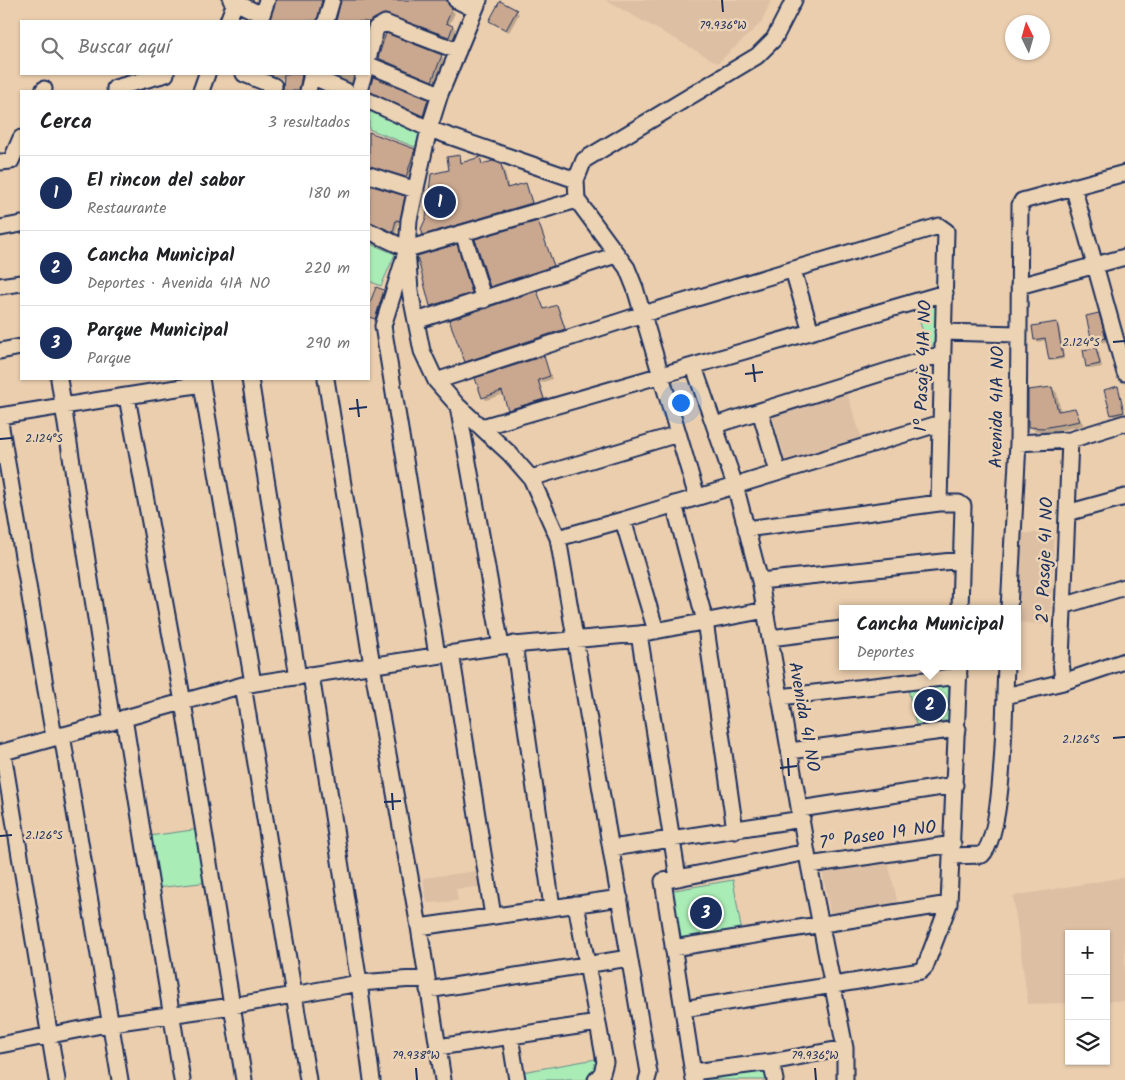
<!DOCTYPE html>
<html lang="es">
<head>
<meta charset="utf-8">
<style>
	:root { --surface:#fff; --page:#f2f2f2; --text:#202124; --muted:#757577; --line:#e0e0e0; --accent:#1b2f5e }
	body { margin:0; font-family:Kalam,sans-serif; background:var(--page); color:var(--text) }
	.controls { position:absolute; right:15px; bottom:15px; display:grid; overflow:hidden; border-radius:0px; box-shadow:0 1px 4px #0004 }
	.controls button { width:45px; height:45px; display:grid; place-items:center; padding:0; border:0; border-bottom:1px solid var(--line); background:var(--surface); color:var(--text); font:25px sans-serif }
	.compass { position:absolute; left:1005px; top:15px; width:45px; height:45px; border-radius:50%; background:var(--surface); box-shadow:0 1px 4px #0004; rotate:355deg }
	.you { position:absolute; left:680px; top:402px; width:18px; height:18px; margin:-12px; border:4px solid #fff; border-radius:50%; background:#1a73e8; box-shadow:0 0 0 8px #1a73e833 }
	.badge { display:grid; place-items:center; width:32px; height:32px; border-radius:50%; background:var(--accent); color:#fff; font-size:16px; font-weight:700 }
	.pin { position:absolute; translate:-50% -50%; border:2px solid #fff; box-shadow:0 1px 5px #0006 }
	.popup { position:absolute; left:839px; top:605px; width:182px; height:65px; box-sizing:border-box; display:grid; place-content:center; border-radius:0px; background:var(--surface); filter:drop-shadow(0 1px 4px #0005); font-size:16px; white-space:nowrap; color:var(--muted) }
	.popup b { font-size:19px; color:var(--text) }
	.popup::after { content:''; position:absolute; left:50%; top:100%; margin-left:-10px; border:10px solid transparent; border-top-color:var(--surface) }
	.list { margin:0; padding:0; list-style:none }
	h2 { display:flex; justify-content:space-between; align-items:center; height:65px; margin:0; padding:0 20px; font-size:21px }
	h2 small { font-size:16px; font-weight:400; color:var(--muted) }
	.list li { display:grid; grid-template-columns:32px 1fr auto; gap:15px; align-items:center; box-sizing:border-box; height:75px; padding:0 20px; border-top:1px solid var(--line) }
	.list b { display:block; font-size:19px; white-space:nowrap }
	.list p { margin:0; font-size:16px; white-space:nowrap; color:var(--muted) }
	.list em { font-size:16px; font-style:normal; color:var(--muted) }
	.icon { flex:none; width:28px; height:28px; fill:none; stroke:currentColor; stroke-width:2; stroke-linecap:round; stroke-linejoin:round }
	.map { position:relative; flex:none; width:1125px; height:1080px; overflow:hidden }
	.search { position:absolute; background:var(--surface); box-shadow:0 1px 4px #0004; left:20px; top:20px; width:350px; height:55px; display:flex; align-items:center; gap:12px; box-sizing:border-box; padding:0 18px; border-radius:0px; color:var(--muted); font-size:19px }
	.panel { position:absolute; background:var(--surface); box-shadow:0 1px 4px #0004; left:20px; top:90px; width:350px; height:290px; border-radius:0px }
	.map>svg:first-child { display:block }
	.built { fill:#ddbfa4 }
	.green { fill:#aaecb5; stroke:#628e8a }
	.shadow { fill:#0003 }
	.building { fill:#caa78f; stroke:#1b2f5e }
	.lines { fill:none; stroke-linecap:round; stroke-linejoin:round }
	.minor-casing { stroke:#1b2f5e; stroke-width:19 }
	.minor { stroke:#ecd3b4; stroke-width:15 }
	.ticks { fill:none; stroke:#1b2f5e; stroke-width:2 }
	.labels { text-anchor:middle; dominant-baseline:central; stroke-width:5; stroke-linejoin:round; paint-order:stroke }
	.street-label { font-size:18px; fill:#1b2f5e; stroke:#ecd3b4 }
	.ticks-label { font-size:12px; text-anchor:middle; fill:#1b2f5e; stroke:#ecd3b4; stroke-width:5; stroke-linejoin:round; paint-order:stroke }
</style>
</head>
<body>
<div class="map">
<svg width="1125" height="1080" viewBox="0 0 1125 1080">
	<rect width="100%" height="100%" fill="#ebceae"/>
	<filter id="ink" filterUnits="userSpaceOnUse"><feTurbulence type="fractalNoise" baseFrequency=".02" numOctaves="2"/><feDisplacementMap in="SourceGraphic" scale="10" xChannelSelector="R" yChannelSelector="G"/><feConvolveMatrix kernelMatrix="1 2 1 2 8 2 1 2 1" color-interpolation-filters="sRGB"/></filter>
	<g filter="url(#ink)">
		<path class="built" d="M605 0H771L762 22 718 63Z
			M846 390 863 442 787 466 772 415Z
			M1020 533H1054L1050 625 1018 622Z
			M886 855 899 908 831 918 821 864Z
			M477 871 479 887 456 889 458 901 427 903 423 878Z
			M1125 877V1001H1106V934H1069V1003L1028 1004 1013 896Z"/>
		<path class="green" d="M369 110 422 131 415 147 369 129Z
			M369 243 395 254 381 286 369 281Z
			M937 304 934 345 928 347 916 310Z
			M948 683 951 720 916 725 908 689Z
			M200 829 209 882 156 888 149 836Z
			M733 880 742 934 678 944 669 891Z
			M596 1059 600 1071 592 1080H523L522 1072Z
			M767 1066 771 1080H697L703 1075Z"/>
		<path class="shadow" d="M277 0H326L320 21H270Z
			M342 0H450V9L455 13 449 25 456 29 452 39 388 16 369 32V21H337Z
			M516 11 519 14 509 32 490 21Z
			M385 36 441 56 444 59 435 83 382 61 379 58Z
			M270 74H306L303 91H283L284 79Z
			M331 74H359L354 86Z
			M374 78 428 100 431 103 426 118 373 94 370 91Z
			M369 133 417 153 409 179 375 168 369 170Z
			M459 156 463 164 479 158 483 165H500L504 168 509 189 526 184 534 206 427 237 424 234 450 171Z
			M369 186 404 197 407 200 402 223 399 222 396 234 376 225 369 226Z
			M537 223 556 269 494 289 491 286Z
			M456 246 459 249 474 296 434 308 431 306Z
			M377 288 387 294 378 321 369 317V309Z
			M537 292 545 310 557 306 559 309 567 332 469 364 466 361Z
			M1098 314 1101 317 1108 341 1097 344 1094 341Z
			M1056 323 1059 325 1064 359 1052 361 1046 340 1038 342 1035 339Z
			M1096 349 1099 352 1102 367 1091 369 1088 367Z
			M543 357 552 379 540 383 546 402 512 412 505 394 486 400 484 397Z
			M1052 388 1057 393 1061 412 1074 410 1084 425 1049 433 1035 431 1030 426Z
			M1117 388 1120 391 1125 415 1115 417 1112 414Z"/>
		<path class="building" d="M276 0H322L317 21H269Z
			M341 0H447L452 9 446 23 453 26 449 37 385 14 369 22 336 21Z
			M500 1 517 10 506 30 489 21Z
			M386 33 442 55 432 81 378 58Z
			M284 74H302L299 91H283Z
			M373 77 428 99 423 116 369 92Z
			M369 132 415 149 406 177 369 166Z
			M460 155 461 163 480 157 482 164 493 161 501 164 507 188 526 183 532 203 423 235 421 229 426 218 431 174 449 170 447 157Z
			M369 185 405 196 400 221 396 220 393 232 369 222Z
			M538 221 554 266 490 287 475 239Z
			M457 244 472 293 430 306 417 256Z
			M376 287 384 290 375 319 369 317V305Z
			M537 291 544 309 557 305 565 329 465 362 449 320Z
			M1099 313 1106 338 1092 342 1086 316Z
			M1057 322 1063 357 1049 360 1045 338 1034 340 1032 326Z
			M1096 348 1100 364 1086 367 1083 350Z
			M544 356 550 376 538 380 544 399 508 410 502 391 482 398 475 378Z
			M1118 386 1124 412 1111 415 1104 390Z
			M1052 387 1058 411 1075 408 1080 421 1043 428 1028 427V390Z"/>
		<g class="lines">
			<g class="minor-casing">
				<path id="minor" d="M231 0 262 15 267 0
					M456 0 474 9
					M228 21 236 0
					M326 21 332 0
					M369 55 376 28 385 23 458 51
					M369 65 440 94
					M244 74 274 86
					M311 76 346 91
					M115 88 166 74
					M43 91 44 89
					M201 91 207 74
					M308 91 312 74
					M359 91 364 74
					M369 101 429 129 576 180
					M0 162 11 161 21 138
					M369 175 416 190
					M1073 186 1125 373
					M0 228 21 224
					M369 231 407 249 577 200
					M463 233 484 300
					M407 249 410 291 422 351 436 381 458 406 510 454 531 478 558 538 649 1073 647 1080
					M793 270 811 332
					M0 286 21 283
					M1019 286 1125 257
					M416 321 616 255
					M943 332 1017 334
					M0 351 21 347
					M694 367 735 485 760 581 809 865 845 1048V1080
					M59 379 112 722
					M201 379 253 683
					M250 379 298 677
					M326 379 372 665 419 927 443 1080
					M436 381 643 314 939 226 946 231 939 503
					M127 397 183 702 244 1080
					M458 406 501 646
					M760 411 778 472
					M0 416 202 384
					M0 422 54 737
					M715 425 942 354
					M482 427 945 293
					M1018 443 1070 440 1125 423
					M531 478 678 434
					M697 497 635 288 627 268 577 200 576 180 584 160 757 56 774 39 794 0
					M674 504 705 621 735 830
					M1067 513 1125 497
					M623 520 656 631
					M746 529 939 503H959L963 506 960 609
					M558 538 623 520 941 423
					M760 581 962 560
					M1063 606 1125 587
					M1009 609 1018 443 1020 205 1022 201 1125 173
					M639 634 678 878
					M770 638 842 629
					M514 644 552 907
					M451 653 493 916
					M437 655 383 326 407 249 409 220 429 129 440 94 479 0
					M311 675 359 983 372 1080
					M1063 682 1061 660 1070 440
					M243 685 308 1080
					M1005 696 1063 682 1125 661
					M780 697 959 676
					M124 718 182 1080
					M62 735 120 1080
					M790 751 958 729
					M0 753 243 685 501 646 639 634 766 610
					M3 753 57 1080
					M800 809 955 785
					M612 848 802 819
					M952 856 982 855C1005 834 1004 701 1006 666
					M809 865 953 844
					M576 904 605 1062 602 1073 596 1080
					M419 927 620 898
					M673 948 949 904
					M428 990 629 958
					M683 1009 921 971 925 967 949 904 959 666
					M510 1036 517 1080
					M0 1045 112 1023 232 1006 359 983 427 978
					M438 1047 598 1023
					M771 1062 775 1080
					M693 1072 771 1062 845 1048
					M694 1080 663 881 807 852"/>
			</g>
			<use href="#minor" class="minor"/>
		</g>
	</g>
	<path class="ticks" d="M722 0 723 12M1113 342 1125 341M753 364 755 382M745 374 763 372M357 399 359 417M349 409 367 407M0 439 12 438M1113 738 1125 737M788 758 789 776M780 768 797 766M392 793 393 810M384 802 401 801M0 836 12 835M416 1068 417 1080M815 1068 816 1080"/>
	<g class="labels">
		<g class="street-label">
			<text transform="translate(924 366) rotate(-88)">1º Pasaje 41A NO</text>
			<text transform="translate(998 407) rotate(-89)">Avenida 41A NO</text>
			<text transform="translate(1046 560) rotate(-88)">2º Pasaje 41 NO</text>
			<text transform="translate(803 717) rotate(80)">Avenida 41 NO</text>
			<text transform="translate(878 836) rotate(-8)">7º Paseo 19 NO</text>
		</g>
	</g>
	<g class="ticks-label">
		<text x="723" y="29">79.936°W</text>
		<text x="1081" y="346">2.124°S</text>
		<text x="44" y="442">2.124°S</text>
		<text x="1081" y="743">2.126°S</text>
		<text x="44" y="839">2.126°S</text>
		<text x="416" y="1059">79.938°W</text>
		<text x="815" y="1059">79.936°W</text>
	</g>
</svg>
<div class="controls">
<button>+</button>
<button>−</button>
<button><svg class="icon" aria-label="layers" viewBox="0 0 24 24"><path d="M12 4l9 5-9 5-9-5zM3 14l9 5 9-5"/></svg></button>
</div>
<svg class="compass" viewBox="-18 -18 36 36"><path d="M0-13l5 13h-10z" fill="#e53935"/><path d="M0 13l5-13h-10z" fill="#757577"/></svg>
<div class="you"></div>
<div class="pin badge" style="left:440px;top:202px">1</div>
<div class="pin badge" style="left:930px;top:705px">2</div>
<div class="popup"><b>Cancha Municipal</b>Deportes</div>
<div class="pin badge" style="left:706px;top:913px">3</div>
<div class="search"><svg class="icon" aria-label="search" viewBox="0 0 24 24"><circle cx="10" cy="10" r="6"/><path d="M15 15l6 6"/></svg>Buscar aquí</div>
<section class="panel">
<h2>Cerca<small>3 resultados</small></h2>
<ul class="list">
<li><span class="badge">1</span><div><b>El rincon del sabor</b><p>Restaurante</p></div><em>180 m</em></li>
<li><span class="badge">2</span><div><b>Cancha Municipal</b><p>Deportes · Avenida 41A NO</p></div><em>220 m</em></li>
<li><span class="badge">3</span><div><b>Parque Municipal</b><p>Parque</p></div><em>290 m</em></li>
</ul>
</section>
</div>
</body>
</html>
